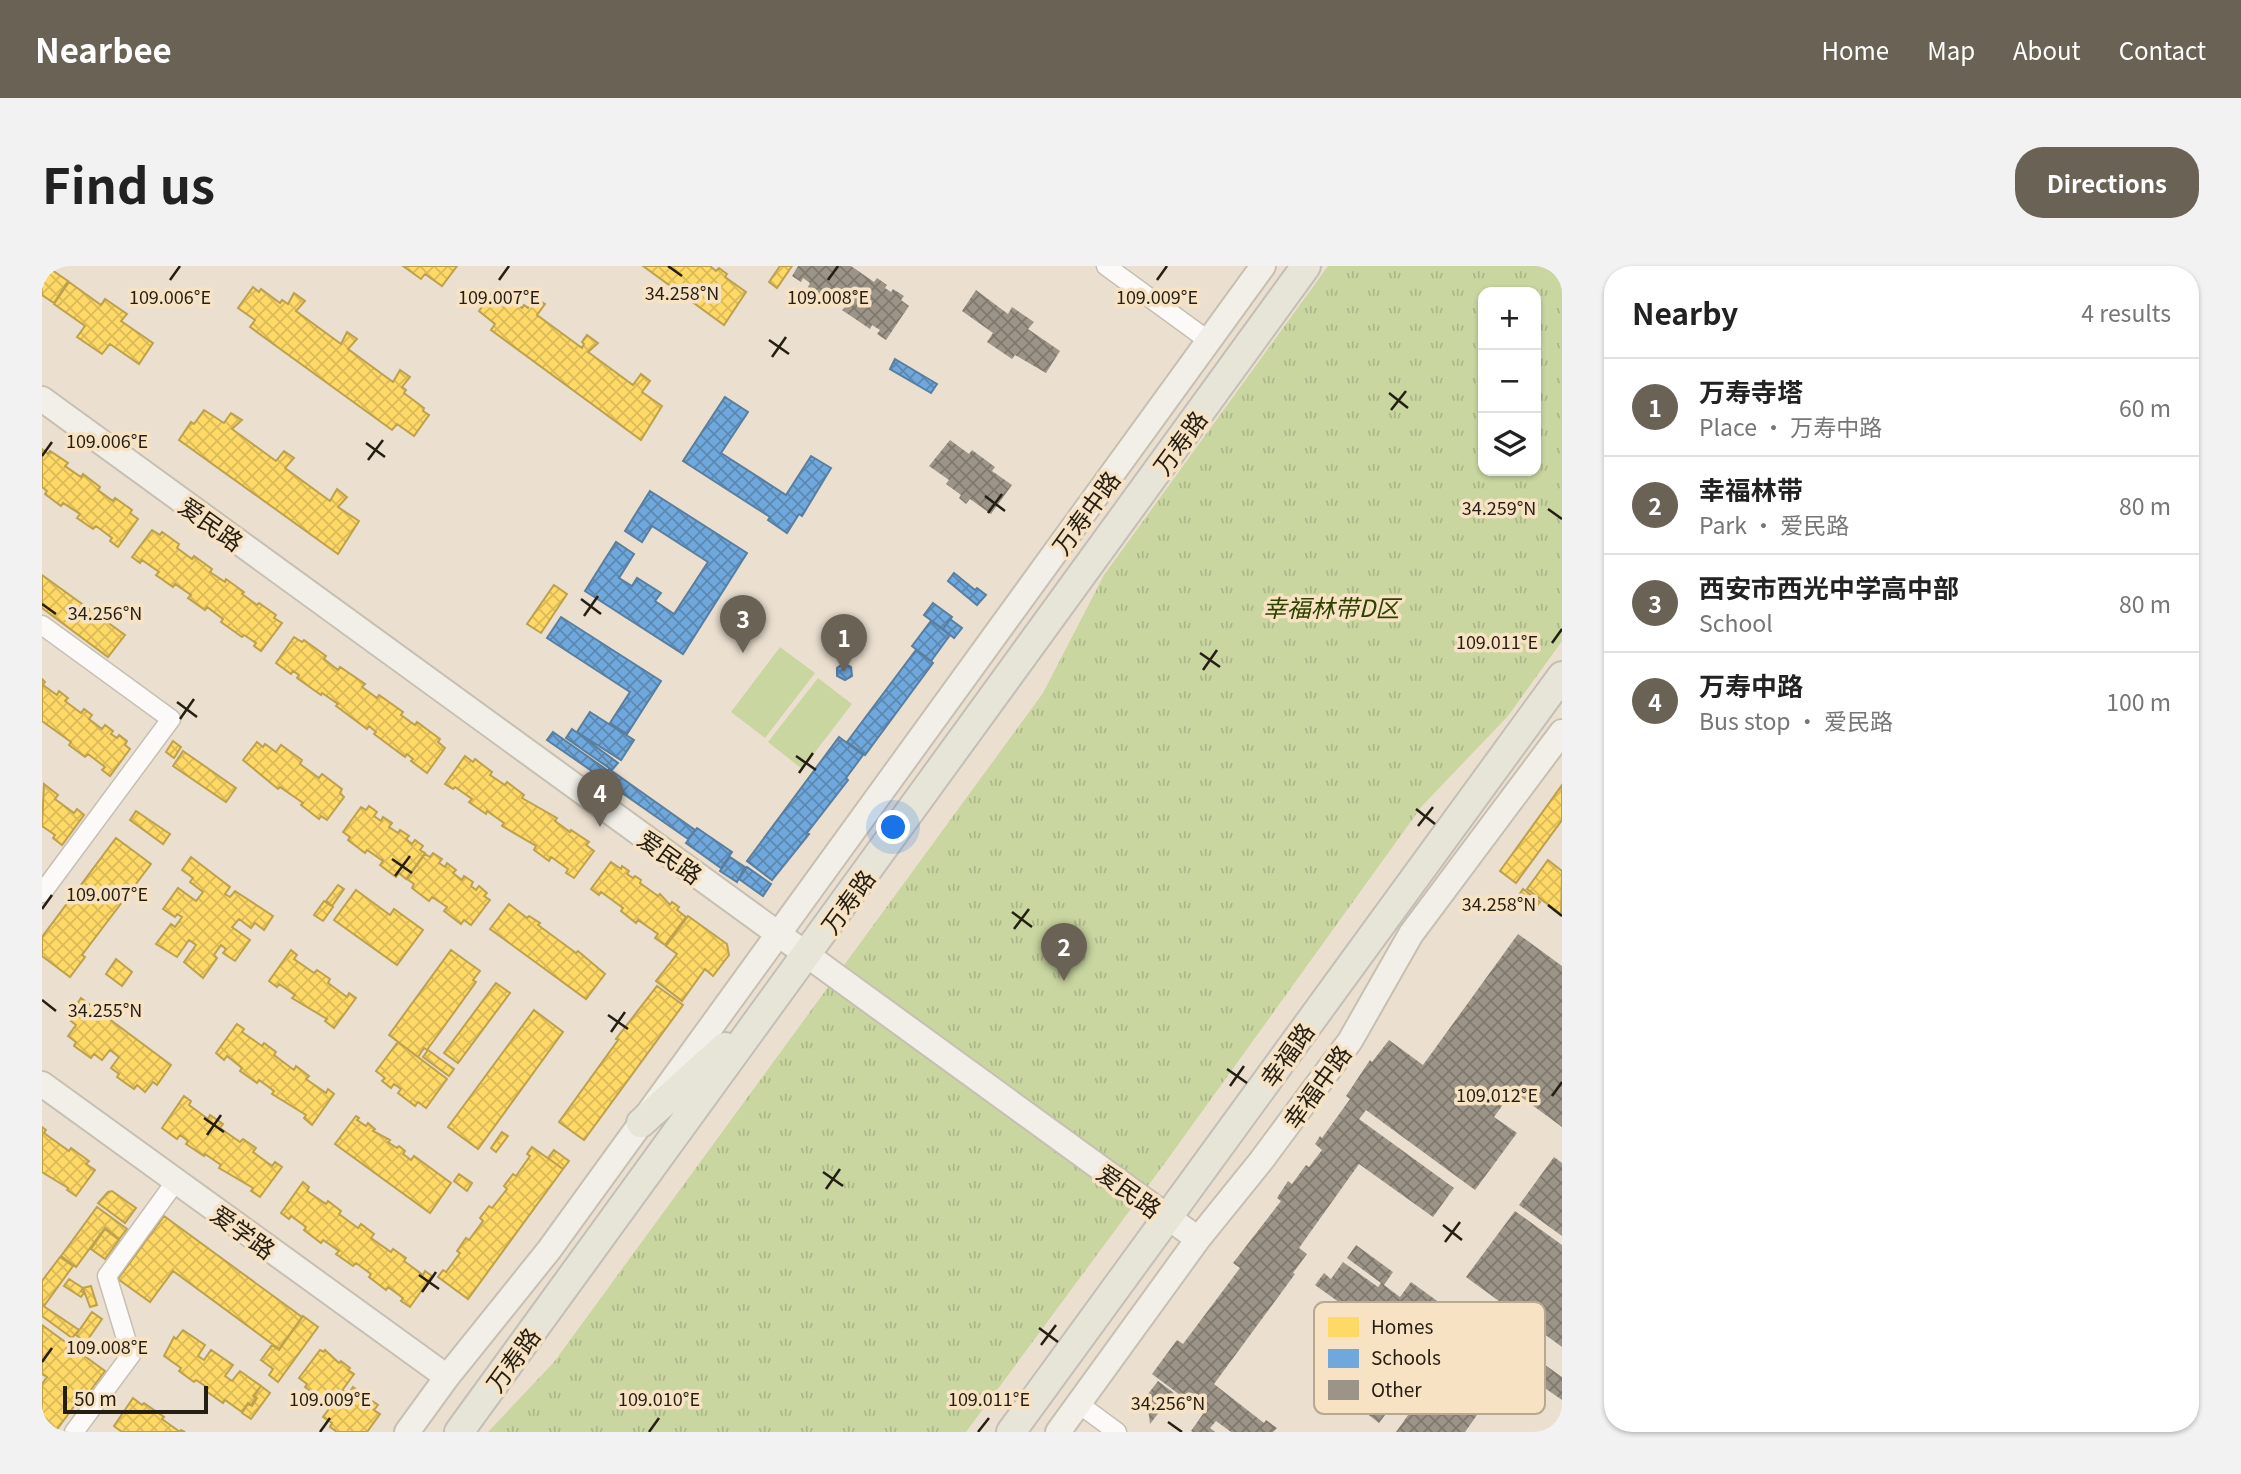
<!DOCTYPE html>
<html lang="en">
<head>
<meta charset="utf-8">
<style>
	:root { --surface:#fff; --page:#f2f2f2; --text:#222; --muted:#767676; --line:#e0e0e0; --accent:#6a6255 }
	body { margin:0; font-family:Georgia,"Noto Sans SC",serif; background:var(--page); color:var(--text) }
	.controls { position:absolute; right:21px; top:21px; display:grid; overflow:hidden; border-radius:14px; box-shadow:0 2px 5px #0004 }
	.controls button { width:63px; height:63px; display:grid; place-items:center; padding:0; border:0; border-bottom:2px solid var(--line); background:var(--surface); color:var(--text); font:35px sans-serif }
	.scale { position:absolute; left:21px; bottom:18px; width:145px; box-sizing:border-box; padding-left:7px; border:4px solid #251e13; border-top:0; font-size:19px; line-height:24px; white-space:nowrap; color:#251e13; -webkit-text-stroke:5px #f7e3c4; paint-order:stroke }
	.you { position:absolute; left:852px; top:562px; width:24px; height:24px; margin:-18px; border:5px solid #fff; border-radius:50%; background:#1a73e8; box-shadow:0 0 0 10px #1a73e833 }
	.badge { display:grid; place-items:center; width:46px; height:46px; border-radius:50%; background:var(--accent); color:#fff; font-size:23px; font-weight:700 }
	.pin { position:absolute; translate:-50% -58px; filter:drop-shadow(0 2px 4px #0008) }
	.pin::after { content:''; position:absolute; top:37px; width:24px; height:21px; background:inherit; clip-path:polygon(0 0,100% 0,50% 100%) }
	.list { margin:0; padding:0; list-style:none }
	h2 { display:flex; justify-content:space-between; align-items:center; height:91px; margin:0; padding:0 28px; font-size:30px }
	h2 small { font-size:23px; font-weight:400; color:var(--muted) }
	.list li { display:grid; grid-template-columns:46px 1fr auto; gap:21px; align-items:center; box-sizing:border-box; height:98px; padding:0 28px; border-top:2px solid var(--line) }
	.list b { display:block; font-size:26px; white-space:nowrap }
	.list p { margin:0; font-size:23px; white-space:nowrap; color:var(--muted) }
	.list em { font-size:23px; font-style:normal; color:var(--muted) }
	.icon { flex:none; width:38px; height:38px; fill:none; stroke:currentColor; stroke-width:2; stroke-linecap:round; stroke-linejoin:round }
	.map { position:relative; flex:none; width:1520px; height:1166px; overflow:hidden; border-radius:28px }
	header { display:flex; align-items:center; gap:42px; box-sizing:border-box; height:98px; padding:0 35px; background:var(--accent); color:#fff }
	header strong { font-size:33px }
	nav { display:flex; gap:38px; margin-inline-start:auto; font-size:24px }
	.intro { display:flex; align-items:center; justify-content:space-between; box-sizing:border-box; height:168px; padding:0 42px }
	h1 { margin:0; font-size:49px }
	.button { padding:18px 32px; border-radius:28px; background:var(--accent); color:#fff; font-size:24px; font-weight:700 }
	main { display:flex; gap:42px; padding:0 42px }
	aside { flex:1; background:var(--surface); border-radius:28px; box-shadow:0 2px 5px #0004 }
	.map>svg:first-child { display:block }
	.park { fill:url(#park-tufts); fill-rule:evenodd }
	.pitch { fill:#c9d6a0 }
	.homes { fill:url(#homes-cross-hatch); stroke:#bea14d; stroke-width:2 }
	.schools { fill:url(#schools-cross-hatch); stroke:#597fa0; stroke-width:2 }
	.building { fill:url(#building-cross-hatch) }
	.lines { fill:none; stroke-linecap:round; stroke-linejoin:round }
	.street-casing { stroke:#c7bfb2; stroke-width:21 }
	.secondary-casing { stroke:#c7bfb2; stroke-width:28 }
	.primary-casing { stroke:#c4beb6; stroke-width:32 }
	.street { stroke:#fcfaf8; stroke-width:18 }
	.secondary { stroke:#f1efe7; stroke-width:24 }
	.primary { stroke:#e7e5d7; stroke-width:28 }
	.ticks { fill:none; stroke:#251e13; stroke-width:2.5 }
	.labels { text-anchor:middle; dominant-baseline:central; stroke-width:7; stroke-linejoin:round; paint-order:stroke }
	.street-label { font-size:24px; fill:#251e13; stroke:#f7e3c4 }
	.park-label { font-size:24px; font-style:italic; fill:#2e4200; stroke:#f7e3c4 }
	.key { fill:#f7e3c4; stroke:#b8a88f; stroke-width:2 }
	.key-label { font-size:19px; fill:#251e13 }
	.ticks-label { font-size:18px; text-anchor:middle; fill:#251e13; stroke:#f7e3c4; stroke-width:7; stroke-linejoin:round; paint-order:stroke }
</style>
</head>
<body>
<header>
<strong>Nearbee</strong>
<nav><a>Home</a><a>Map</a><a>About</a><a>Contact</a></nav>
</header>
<div class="intro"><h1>Find us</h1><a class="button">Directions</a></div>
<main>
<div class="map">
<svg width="1520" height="1166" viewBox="0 0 1520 1166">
	<defs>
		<pattern id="park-tufts" width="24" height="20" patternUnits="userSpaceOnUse" patternTransform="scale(1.75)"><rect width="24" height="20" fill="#c9d6a0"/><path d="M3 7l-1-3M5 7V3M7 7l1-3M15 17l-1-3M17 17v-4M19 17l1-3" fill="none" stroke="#acb789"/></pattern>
		<pattern id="homes-cross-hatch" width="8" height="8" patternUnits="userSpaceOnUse" patternTransform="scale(1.75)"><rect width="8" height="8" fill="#ffd966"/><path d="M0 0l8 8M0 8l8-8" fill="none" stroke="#daba58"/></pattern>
		<pattern id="schools-cross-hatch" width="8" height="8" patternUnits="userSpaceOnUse" patternTransform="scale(1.75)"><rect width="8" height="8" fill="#6fa8dc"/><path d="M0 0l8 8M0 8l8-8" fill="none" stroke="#5b88b1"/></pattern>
		<pattern id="building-cross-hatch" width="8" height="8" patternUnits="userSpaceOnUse" patternTransform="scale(1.75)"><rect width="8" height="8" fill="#9c9487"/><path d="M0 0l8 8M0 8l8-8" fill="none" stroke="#7f786d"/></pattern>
	</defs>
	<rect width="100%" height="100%" fill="#ebe0d0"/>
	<path class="park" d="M1286 0H1520V375L1466 450 1380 540 1128 890 924 1166H446L512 1096 1001 427 1062 309ZM1441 26H1494V205H1441Z"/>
	<path class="pitch" d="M738 381 773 407 723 472 689 446Z
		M776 412 810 438 760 503 726 476Z"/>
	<path class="homes" d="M0 0H4L26 15 12 37 0 29Z
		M361 0H415L400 20 383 8 379 13Z
		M601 0H668L674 5 677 2 685 8 683 11 704 26 682 59Z
		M738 0H750L735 22 727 16Z
		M27 16 59 39 63 33 85 48 79 55 111 77 97 98 68 78 60 88 35 71 43 60 12 38Z
		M211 21 217 26 219 23 238 37 240 34 246 38 252 27 263 35 254 45 299 78 305 66 315 73 306 83 351 116 358 104 368 111 360 121 364 124 362 127 382 142 381 145 387 149 372 170 355 158 350 164 208 61 213 54 196 42Z
		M452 24 458 29 459 27 480 42 482 39 486 42 492 31 503 38 495 49 540 82 542 78 540 76 545 69 556 77 546 86 591 119 599 108 608 115 600 126 620 140 599 174 449 64 453 58 437 45Z
		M162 144 182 157 189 147 200 154 190 163 234 195 242 185 252 192 243 202 288 235 295 223 305 231 296 241 317 255 296 288 137 174 149 156 152 158Z
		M0 183 6 188 8 185 26 197 23 200 39 211 41 208 58 221 56 224 71 235 73 232 90 244 88 247 96 253 76 281 68 275 70 272 54 260 51 263 35 252 38 248 21 237 19 240 3 228 5 225 0 221Z
		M110 264 118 269 120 266 137 278 135 282 150 293 152 290 170 303 168 306 183 316 184 313 202 326 200 328 215 339 217 337 234 349 232 352 240 357 219 385 212 380 214 377 202 369 200 371 179 356 181 353 165 341 163 344 146 332 149 329 133 318 131 321 114 309 117 306 100 294 98 297 90 291Z
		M0 309 83 369 66 391 0 342Z
		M512 319 525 328 499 367 485 358Z
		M252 371 260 376 262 374 284 390 282 393 296 404 298 401 323 418 320 421 335 432 337 429 361 446 359 449 373 459 375 456 398 473 396 476 403 482 385 507 369 495 371 493 365 488 363 491 332 468 334 466 327 460 325 463 294 440 296 438 280 427 279 429 255 412 257 409 251 405 249 408 234 397Z
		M0 413 3 416 1 419 15 429 17 425 26 432 23 435 39 447 42 443 50 449 47 453 60 463 63 459 71 465 69 468 75 472 77 469 85 475 83 479 88 483 68 510 60 504 63 501 46 488 43 491 27 479 29 476 0 455Z
		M131 475 139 481 132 492 124 486Z
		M215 476 221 481 223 478 234 486 239 479 260 494 258 498 277 512 280 508 300 523 298 527 302 531 285 554 279 550 277 553 259 539 261 537 238 521 236 523 201 494Z
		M141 485 194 522 184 536 131 500Z
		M423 490 431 496 433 493 450 506 448 509 463 519 465 516 482 529 480 532 515 552 513 555 528 566 529 564 547 576 544 579 552 585 532 612 524 607 526 603 509 591 507 595 492 584 494 580 460 560 462 557 445 545 444 548 427 536 430 533 413 521 411 523 403 518Z
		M2 518 16 529 13 533 32 547 35 543 42 549 20 579 11 572 13 569 0 560Z
		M1520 519V554L1474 617 1458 605Z
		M327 540 335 546 332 550 339 555 341 551 350 557 347 561 356 567 358 564 367 570 364 573 370 578 373 574 381 580 378 584 383 587 364 613 357 607 354 611 338 599 341 595 325 584 323 587 306 574 308 571 301 566 319 541 324 544Z
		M94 545 128 568 121 578 88 554Z
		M74 572 109 598 40 689 43 691 28 711 0 690V671Z
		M391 587 400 593 397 597 403 601 405 597 414 604 411 607 420 614 422 610 431 616 429 620 434 624 437 620 445 627 442 630 448 634 429 659 422 654 419 658 402 645 405 641 390 631 387 635 370 622 372 618 365 613 383 588 388 591Z
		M149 591 188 621 183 628 188 631 193 625 231 650 222 664 213 657 209 662 197 653 190 661 208 674 193 695 181 687 184 683 179 679 172 689 175 692 161 712 142 696 154 679 147 674 135 691 114 678 129 658 133 661 140 651 135 648 133 651 121 643 136 622 154 635 161 626 148 616 151 612 140 604Z
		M1506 594 1520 605 1519 648 1485 623Z
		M569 596 579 603 580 600 587 605 585 608 591 612 593 610 599 614 598 617 616 630 618 628 628 639 630 636 637 641 635 644 644 651 623 679 613 672 616 668 596 654 594 657 579 645 581 642 559 626 557 629 549 623Z
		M296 619 302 623 290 640 284 635Z
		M1481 623 1498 636 1494 641 1477 629Z
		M314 624 348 649 352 643 381 664 355 699 292 654Z
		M282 635 291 641 281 655 272 649Z
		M467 638 485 652 487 650 498 657 496 659 534 687 536 685 563 708 544 733 448 663Z
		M646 650 685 678 687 689 671 710 663 703 640 735 614 715 635 688 624 680Z
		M249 684 255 689 252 693 272 707 275 704 288 713 286 717 305 731 307 727 314 732 292 762 283 755 285 753 250 732 253 729 237 718 235 721 227 715Z
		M409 684 438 705 431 714 434 716 385 784 382 782 376 791 347 769Z
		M74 693 90 706 80 720 64 708Z
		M454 717 468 727 416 797 402 787Z
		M615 720 641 739 542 874 517 856 576 774 574 773Z
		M39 732 129 799 115 819 111 816 103 826 95 819 92 823 75 811 77 808 69 802 77 791 68 784 60 794 52 788 49 792 32 780 34 776 26 770 34 759 29 755 35 747 31 744Z
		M492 744 521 766 436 883 406 861Z
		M195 758 202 763 200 766 220 780 222 777 234 786 232 789 252 804 254 800 267 810 264 813 284 827 286 823 292 828 270 859 262 852 264 849 230 828 232 825 217 814 215 817 198 805 200 802 185 790 182 794 174 787Z
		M356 776 405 813 384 842 376 836 373 840 356 827 359 823 352 818 349 822 340 815 343 812 334 805Z
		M386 784 412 803 407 810 381 791Z
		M142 830 149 835 147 839 166 853 168 849 181 858 178 862 198 876 201 873 214 882 211 886 230 900 233 896 240 901 218 931 209 925 211 922 177 902 179 899 163 888 162 890 144 878 146 875 138 869 135 873 120 862Z
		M314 850 317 852 315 854 324 860 326 857 333 863 331 865 348 874 346 876 355 882 357 880 363 885 361 888 369 894 372 890 409 917 388 947 293 878Z
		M0 861 4 864 2 867 27 885 29 882 47 895 44 898 53 904 34 930 25 924 26 922 0 906Z
		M460 866 466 870 454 886 449 882Z
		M490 881 521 903 426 1033 396 1011 401 1004 404 1006 418 987 415 985 424 972 427 974 441 955 438 952 447 940 450 942 465 923 462 920 471 908 474 910 488 890 485 888Z
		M512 884 527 895 521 903 506 892Z
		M417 908 430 917 425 925 412 915Z
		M261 916 267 921 265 925 284 938 286 935 299 945 297 948 316 962 319 958 332 968 329 972 349 986 351 983 364 992 362 995 381 1009 383 1005 390 1010 368 1041 359 1035 361 1032 346 1021 344 1024 327 1011 329 1008 314 997 311 1000 294 988 297 985 281 974 279 977 262 964 264 961 249 950 247 953 239 947Z
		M70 925 94 942 83 957 56 937 66 926Z
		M55 941 85 963 77 973 63 962 34 1001 19 990Z
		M122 950 260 1051 237 1083 131 1005 108 1036 76 1013Z
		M63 963 77 974 63 993 49 983Z
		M18 991 31 1000 2 1040 0 1038V1015Z
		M27 1013 41 1022 39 1025 42 1027 39 1031 22 1020Z
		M49 1020 55 1039 48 1041 41 1022Z
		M0 1039 37 1064 30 1072 0 1050Z
		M50 1046 60 1053 44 1076 34 1069Z
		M261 1050 276 1061 236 1116 227 1109 231 1103 219 1094 230 1079 237 1084Z
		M0 1059 63 1105 39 1137 36 1135 13 1166H0V1118L5 1111 0 1108Z
		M141 1064 163 1079 156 1090 162 1094 169 1084 191 1099 183 1110 190 1115 198 1105 219 1120 211 1130 214 1132 209 1139 206 1137 200 1146 183 1134 181 1137 164 1125 166 1122 154 1114 152 1116 137 1105 139 1102 122 1090 132 1071 134 1073Z
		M278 1084 282 1086 283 1084 297 1097 299 1095 308 1102 306 1104 312 1108 291 1137 282 1130 280 1133 263 1121 265 1118 257 1112Z
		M219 1120 228 1127 209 1153 200 1147 206 1138 210 1140 215 1132 212 1130Z
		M311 1121 320 1128 317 1133 322 1137 326 1132 336 1139 332 1144 338 1148 325 1166H295L288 1161 290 1157 281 1151 301 1124 306 1128Z
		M91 1132 100 1139 102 1137 122 1151 120 1153 138 1166 139 1164 143 1166H80L72 1160Z"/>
	<path class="schools" d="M853 93 895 118 889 127 848 103Z
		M683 131 706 146 679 187 744 229 769 190 789 202 760 250 757 248 745 267 726 254 728 251 641 195Z
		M608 225 705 287 641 388 543 325 574 276 592 288 577 312 590 320 595 312 619 327 613 335 632 348 666 296 610 260 600 276 583 265Z
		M912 307 933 324 935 322 944 329 935 339 906 315Z
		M891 337 910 351 901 363 882 349Z
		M519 351 619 415 585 468 568 457 588 426 505 372Z
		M908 353 920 362 912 372 901 363Z
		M889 355 908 369 889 395 870 380Z
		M874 384 891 397 823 489 805 476Z
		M802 397 809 401 810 410 803 414 795 410V402Z
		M548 446 592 474 579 494 535 466Z
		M530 463 576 497 570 504 524 472Z
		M511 466 565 504 560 512 505 474Z
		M797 471 821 489 804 512 806 514 765 567 767 568 730 614 705 595Z
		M567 503 653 564 646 573 560 513Z
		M655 562 690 586 679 602 644 577Z
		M688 591 703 601 695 616 678 605Z
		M705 601 729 618 721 630 697 613Z"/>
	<path class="building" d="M756 0H809L832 16 835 12 845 19 843 22 849 26 851 23 862 30 859 34 867 40 844 74 835 68 838 64 830 59 828 63 800 44 803 41 795 36 793 39 766 21 768 17 761 12 759 16 750 10Z
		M934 24 966 48 970 41 992 56 986 63 1018 85 1004 107 973 89 970 93 945 76 951 67 920 45Z
		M908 174 927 188 930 184 953 201 950 205 970 219 949 248 928 233 924 238 917 232 919 229 904 218 907 214 887 200Z
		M1476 668 1520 700V861L1471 825 1452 851 1475 867 1433 924 1324 844 1317 853 1412 922 1391 951 1317 898 1257 982 1265 988 1251 1007 1253 1008 1172 1118 1222 1157 1224 1154 1235 1162 1231 1166H1189L1174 1155 1168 1162 1173 1166H1151L1149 1165 1161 1148 1153 1142 1154 1141 1110 1108 1135 1074 1141 1078 1198 1002 1191 997 1239 935 1235 932 1246 915 1250 918 1264 899 1267 901 1280 884 1273 878 1278 870 1280 872 1308 833 1304 830 1328 794 1330 796 1347 774 1381 799Z
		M1512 891 1520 897V970L1477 939Z
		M1473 945 1520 979V1081L1424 1011Z
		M1314 979 1351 1006 1342 1019 1358 1031 1369 1016 1452 1076 1441 1091 1464 1108 1423 1166H1354L1419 1075 1410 1068 1403 1079 1395 1073 1388 1083 1392 1086 1386 1095 1318 1046 1315 1049 1273 1019 1282 1007 1289 1013 1301 996 1336 1021 1339 1017 1305 992Z
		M1485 1086 1520 1111V1134L1474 1102Z
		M1341 1096 1348 1102 1350 1100 1369 1115 1372 1111 1378 1115 1365 1132 1359 1128 1337 1157 1319 1143 1326 1133 1318 1128Z
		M1116 1115 1132 1127 1108 1158 1106 1142 1109 1132 1106 1128Z"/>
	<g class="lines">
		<g class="street-casing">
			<path id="street" d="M1064 0 1167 75
				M0 359 129 453 0 627
				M1037 1138 1075 1166
				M32 1166 89 1089 65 1010 134 915"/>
		</g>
		<g class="secondary-casing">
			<path id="secondary" d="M0 133 1156 973
				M0 818 405 1111
				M365 1166 405 1111 507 984 1221 0
				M1016 1166 1156 973 1219 895 1308 775 1369 668 1520 466"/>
		</g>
		<g class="primary-casing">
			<path id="primary" d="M599 857 683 781
				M417 1166 1264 0
				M969 1166 1520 410"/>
		</g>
		<use href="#street" class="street"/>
		<use href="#secondary" class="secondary"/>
		<use href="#primary" class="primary"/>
	</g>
	<path class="ticks" d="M626 0 640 10M128 14 138 0M457 14 467 0M786 14 796 0M1115 14 1125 0M727 74 747 88M730 91 744 71M1347 127 1366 142M1349 144 1364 125M324 177 343 191M0 190 10 176M326 194 341 174M943 230 963 245M1506 243 1520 253M946 247 960 228M539 333 559 348M0 338 14 348M542 350 556 330M1510 377 1520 363M1158 387 1178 401M1161 404 1175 384M135 436 155 451M138 453 152 433M754 490 774 504M757 507 771 487M1374 543 1393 558M1376 560 1391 541M350 593 370 607M353 610 368 590M1506 639 1520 650M0 643 10 629M970 646 990 661M972 663 987 643M0 734 14 745M566 749 586 763M569 766 583 746M1185 803 1205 817M1188 820 1202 800M1510 830 1520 816M162 852 182 866M165 869 179 849M781 906 801 920M784 923 798 903M1401 959 1420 974M1403 976 1418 956M377 1009 397 1023M380 1026 394 1006M997 1062 1016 1076M999 1079 1014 1059M0 1096 10 1082M1126 1156 1140 1166M278 1166 288 1152M607 1166 617 1152M936 1166 947 1152"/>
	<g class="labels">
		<g class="street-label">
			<text transform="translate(1137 176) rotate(-54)">万寿路</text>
			<text transform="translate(1043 246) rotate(-54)">万寿中路</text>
			<text transform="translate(170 257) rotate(36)">爱民路</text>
			<text transform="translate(629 590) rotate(36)">爱民路</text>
			<text transform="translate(805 635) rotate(-54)">万寿路</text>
			<text transform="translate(1244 788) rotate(-54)">幸福路</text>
			<text transform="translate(1274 820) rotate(-54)">幸福中路</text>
			<text transform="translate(1088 924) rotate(36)">爱民路</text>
			<text transform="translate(202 965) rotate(36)">爱学路</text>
			<text transform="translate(470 1093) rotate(-54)">万寿路</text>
		</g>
		<g class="park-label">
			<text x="1289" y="340">幸福林带D区</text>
		</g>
	</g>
	<rect x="1272" y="1036" width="231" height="112" rx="10" class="key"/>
	<rect x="1286" y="1051" width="31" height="20" fill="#ffd966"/>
	<rect x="1286" y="1083" width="31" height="19" fill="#6fa8dc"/>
	<rect x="1286" y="1114" width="31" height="20" fill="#9c9487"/>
	<g class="key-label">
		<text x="1329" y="1068">Homes</text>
		<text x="1329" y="1099">Schools</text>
		<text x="1329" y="1131">Other</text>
	</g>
	<g class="ticks-label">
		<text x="640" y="34">34.258°N</text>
		<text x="128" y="38">109.006°E</text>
		<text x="457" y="38">109.007°E</text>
		<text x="786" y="38">109.008°E</text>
		<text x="1115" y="38">109.009°E</text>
		<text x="65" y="182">109.006°E</text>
		<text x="1457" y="249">34.259°N</text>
		<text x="63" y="354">34.256°N</text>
		<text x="1455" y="383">109.011°E</text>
		<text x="65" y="635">109.007°E</text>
		<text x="1457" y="645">34.258°N</text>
		<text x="63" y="751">34.255°N</text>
		<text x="1455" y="836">109.012°E</text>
		<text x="65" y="1088">109.008°E</text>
		<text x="288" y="1140">109.009°E</text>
		<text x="617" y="1140">109.010°E</text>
		<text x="947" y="1140">109.011°E</text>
		<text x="1126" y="1144">34.256°N</text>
	</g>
</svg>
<div class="controls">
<button>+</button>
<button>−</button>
<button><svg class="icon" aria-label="layers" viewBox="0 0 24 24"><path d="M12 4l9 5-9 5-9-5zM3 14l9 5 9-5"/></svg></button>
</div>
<div class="scale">50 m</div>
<div class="you"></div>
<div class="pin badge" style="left:802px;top:406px">1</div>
<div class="pin badge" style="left:1022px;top:715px">2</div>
<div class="pin badge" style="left:701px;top:387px">3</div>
<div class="pin badge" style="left:558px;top:561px">4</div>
</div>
<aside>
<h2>Nearby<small>4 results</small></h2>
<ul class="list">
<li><span class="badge">1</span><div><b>万寿寺塔</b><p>Place · 万寿中路</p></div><em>60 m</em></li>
<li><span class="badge">2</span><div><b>幸福林带</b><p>Park · 爱民路</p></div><em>80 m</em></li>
<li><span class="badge">3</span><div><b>西安市西光中学高中部</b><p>School</p></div><em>80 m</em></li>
<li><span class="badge">4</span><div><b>万寿中路</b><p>Bus stop · 爱民路</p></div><em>100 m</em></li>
</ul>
</aside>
</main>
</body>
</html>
